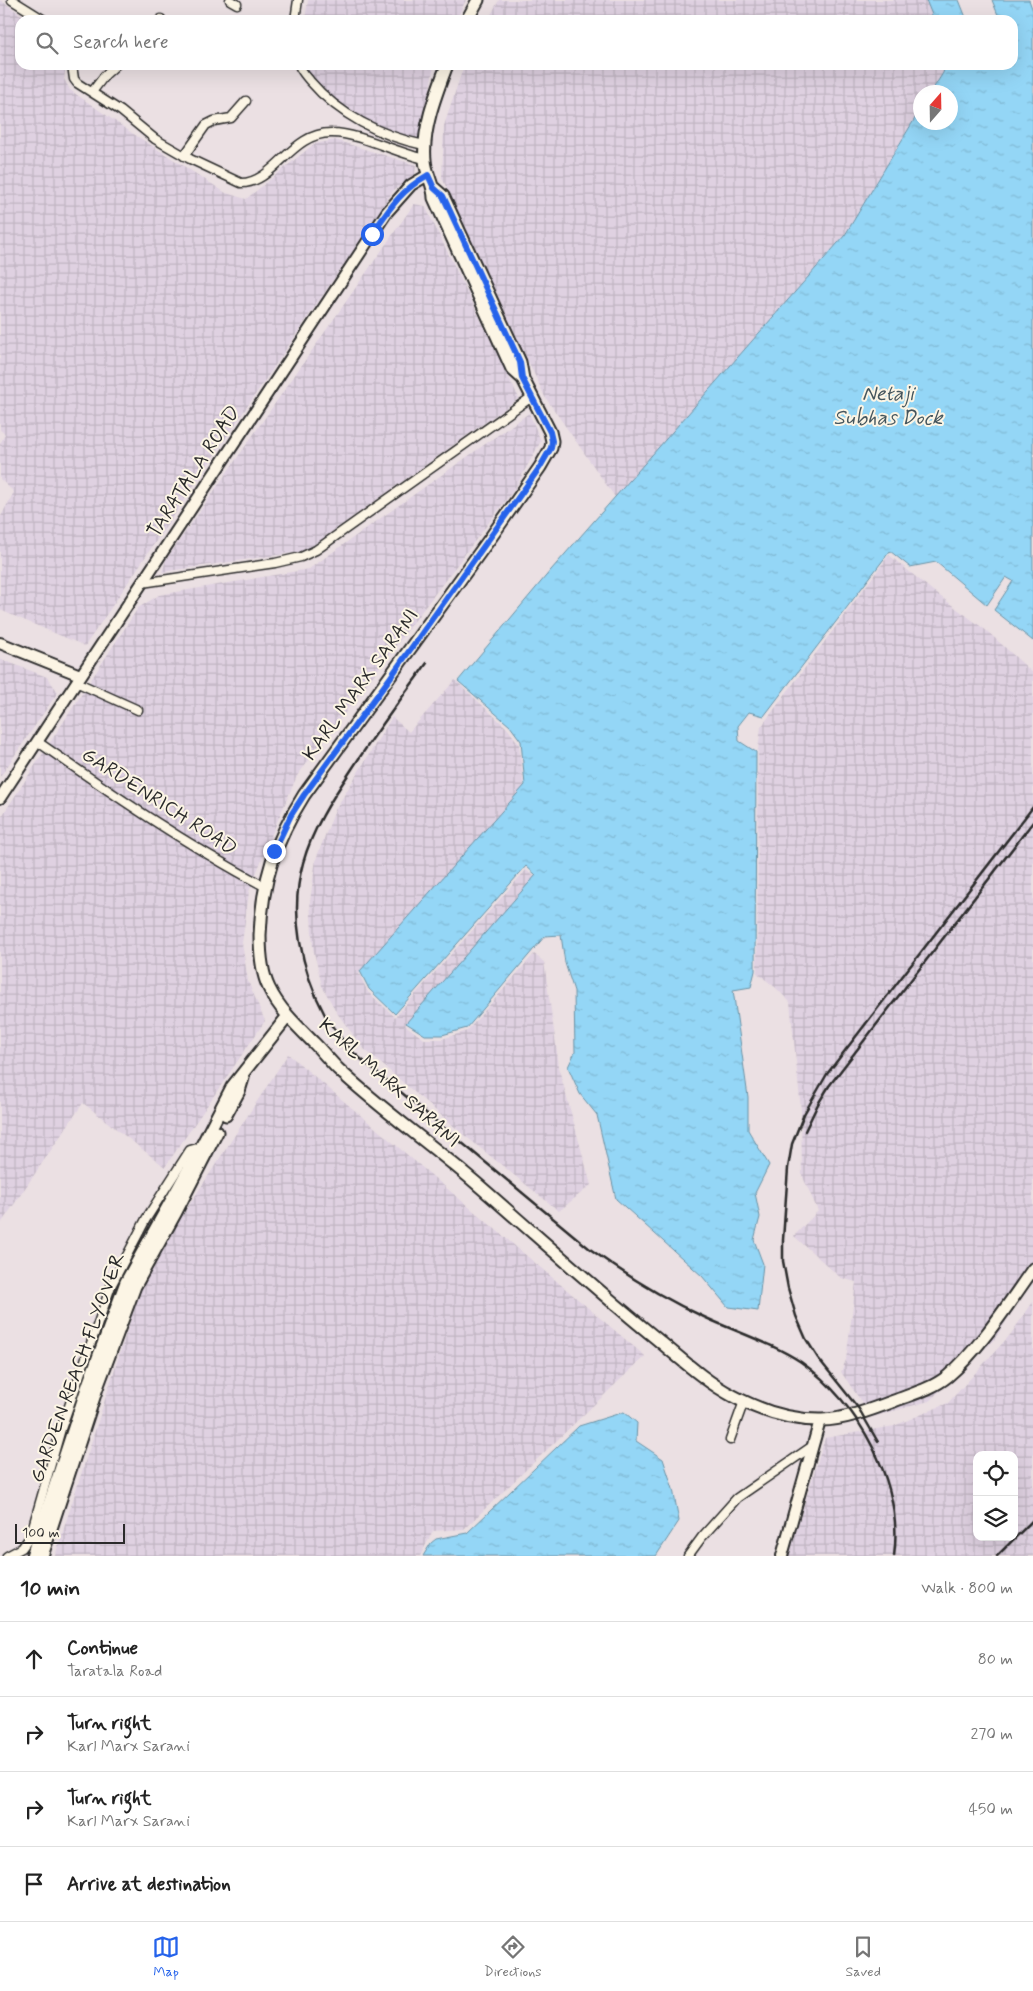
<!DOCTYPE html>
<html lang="en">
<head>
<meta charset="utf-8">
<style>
	:root { --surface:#fff; --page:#f6f6f6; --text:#222; --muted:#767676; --line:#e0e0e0; --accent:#2563eb }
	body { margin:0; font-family:Mynerve,sans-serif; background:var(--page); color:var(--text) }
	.controls { position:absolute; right:15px; bottom:15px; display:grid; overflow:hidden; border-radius:10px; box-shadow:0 5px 20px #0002 }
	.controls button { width:45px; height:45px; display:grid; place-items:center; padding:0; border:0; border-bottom:1px solid var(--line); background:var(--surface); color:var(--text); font:25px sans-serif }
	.compass { position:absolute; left:913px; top:85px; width:45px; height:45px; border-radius:50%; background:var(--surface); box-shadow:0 5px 20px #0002; rotate:20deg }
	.scale { position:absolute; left:15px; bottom:12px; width:110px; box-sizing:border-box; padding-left:5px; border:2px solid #2b2b2b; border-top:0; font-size:14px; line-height:18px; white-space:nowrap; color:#2b2b2b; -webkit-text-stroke:4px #fcf5e5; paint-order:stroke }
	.stop { position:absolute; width:15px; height:15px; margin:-11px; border:4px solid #2563eb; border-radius:50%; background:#fff }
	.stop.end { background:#2563eb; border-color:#fff; box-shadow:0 1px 5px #0008 }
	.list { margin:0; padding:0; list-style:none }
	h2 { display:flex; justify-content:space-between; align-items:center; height:65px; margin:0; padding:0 20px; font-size:21px }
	h2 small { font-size:16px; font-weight:400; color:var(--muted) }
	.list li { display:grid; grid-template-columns:32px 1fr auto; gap:15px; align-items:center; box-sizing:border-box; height:75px; padding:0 20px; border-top:1px solid var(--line) }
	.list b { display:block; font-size:19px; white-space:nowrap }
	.list p { margin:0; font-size:16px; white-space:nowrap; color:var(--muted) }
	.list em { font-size:16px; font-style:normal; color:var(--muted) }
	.icon { flex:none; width:28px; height:28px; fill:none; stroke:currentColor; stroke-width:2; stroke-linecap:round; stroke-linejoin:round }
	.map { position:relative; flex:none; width:1033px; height:1556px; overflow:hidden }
	.search { position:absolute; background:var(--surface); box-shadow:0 5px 20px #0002; left:15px; right:15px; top:15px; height:55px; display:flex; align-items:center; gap:12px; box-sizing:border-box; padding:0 18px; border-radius:15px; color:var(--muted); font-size:19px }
	.sheet { height:365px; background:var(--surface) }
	nav { display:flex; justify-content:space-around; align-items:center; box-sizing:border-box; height:70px; border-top:1px solid var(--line); background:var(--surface); font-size:14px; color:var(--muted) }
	nav a { display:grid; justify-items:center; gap:2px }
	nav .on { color:var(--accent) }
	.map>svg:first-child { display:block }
	.industrial { fill:url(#industrial-grid); fill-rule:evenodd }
	.water { fill:url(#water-ripples); stroke:#6a92a5 }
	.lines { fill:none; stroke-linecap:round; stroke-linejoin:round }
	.minor-casing { stroke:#2b2b2b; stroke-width:11 }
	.tertiary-casing { stroke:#2b2b2b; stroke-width:14 }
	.secondary-casing { stroke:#2b2b2b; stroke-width:15 }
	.minor { stroke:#fcf5e5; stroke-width:8 }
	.tertiary { stroke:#fcf5e5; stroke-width:10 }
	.secondary { stroke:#fcf5e5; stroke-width:11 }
	.rail { stroke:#2b2b2b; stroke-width:2.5 }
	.route { stroke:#2563eb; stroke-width:6 }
	.labels { text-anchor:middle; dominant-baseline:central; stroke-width:4; stroke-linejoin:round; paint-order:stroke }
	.street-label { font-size:20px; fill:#2b2b2b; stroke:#fcf5e5 }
	.water-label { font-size:21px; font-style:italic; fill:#45565e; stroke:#fcf5e5 }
</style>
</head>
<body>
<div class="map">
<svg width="1033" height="1556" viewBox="0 0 1033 1556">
	<defs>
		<pattern id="industrial-grid" width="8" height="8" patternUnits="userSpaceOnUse" patternTransform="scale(1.25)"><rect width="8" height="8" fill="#dfd1e1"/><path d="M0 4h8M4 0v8" fill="none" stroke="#c0b4c1"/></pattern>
		<pattern id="water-ripples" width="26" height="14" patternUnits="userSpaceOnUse" patternTransform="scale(1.25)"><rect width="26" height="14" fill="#94d6f6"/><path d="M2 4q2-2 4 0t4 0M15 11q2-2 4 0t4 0" fill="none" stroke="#80b8d3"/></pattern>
	</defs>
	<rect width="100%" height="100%" fill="#ebe0e3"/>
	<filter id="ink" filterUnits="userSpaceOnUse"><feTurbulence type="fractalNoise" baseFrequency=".02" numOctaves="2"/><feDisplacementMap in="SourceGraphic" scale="10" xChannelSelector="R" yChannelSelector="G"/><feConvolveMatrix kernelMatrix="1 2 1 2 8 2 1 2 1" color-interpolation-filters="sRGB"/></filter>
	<g filter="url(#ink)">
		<path class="industrial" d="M0 0 29 20H20V65H66L64 79 70 90 132 133 226 193 246 199 314 144 335 140 416 165 415 175 394 190 85 646 0 610V518L14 492 0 479V444L5 434 0 430Z
			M308 0H466L456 20H305Z
			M499 0H926L934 20H488Z
			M302 65H434L421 140 364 121 308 77Z
			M464 65H945L943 73 931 92H920V110L845 235 615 497 545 397 442 178 444 126Z
			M414 204 425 206 519 398 305 551 162 572 166 560Z
			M529 413 541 441 515 488 297 776 271 836 249 892 242 943 248 981 265 1021 165 1167 83 1103 0 1225V819L138 608 159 595 309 569Z
			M889 555 933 591 987 631 1033 673V1279L994 1340 929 1401 872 1417 841 1372 846 1360 856 1282 841 1278 794 1236 818 1211 802 1175 801 1110 790 1002 775 987 757 973 758 750 761 727 767 719Z
			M0 659 47 677 58 692 0 777Z
			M455 680 507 728 519 744 524 787 359 974 368 992 395 1017 526 870 535 877 405 1025 424 1039H442L467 1031 534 954 544 962 560 1073 591 1185 559 1211 464 1135 363 1048 337 1013 322 986 313 948 310 901 316 859 335 810 392 717 409 732Z
			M288 1054 645 1356 464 1529 433 1531 420 1556H55L146 1271Z
			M1033 1302V1556H788L825 1438 894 1426 948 1403 1010 1335ZM977 1455H1014V1537H977Z"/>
		<path class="water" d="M926 0H959L967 20H934Z
			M992 0H1029L1033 11V641L994 610 1013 581 1006 577 987 605 936 562 910 567 890 551 764 716 749 712 738 726 739 741 756 752 755 971 751 987 733 990 748 1097V1130L769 1165 755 1193 760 1217 754 1240 763 1264 758 1311 728 1307 702 1276 616 1199 597 1115 580 1094 568 1067 575 1052 574 991 565 963 561 935 545 936 467 1028 442 1035H425L406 1023 536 875 526 866 395 1014 369 989 360 971 525 785 521 741 510 726 458 681 551 570 845 235 920 110V122H950V92H931L943 73 945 65H1013V20H1000Z
			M624 1412 637 1423 636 1441 663 1459 673 1489 679 1521 656 1556H423L431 1543 436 1539 467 1533 579 1426Z"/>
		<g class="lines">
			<g class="minor-casing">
				<path id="minor" d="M12 0 44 20
					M230 0 237 4
					M160 20 161 19
					M295 20 298 0
					M72 65 74 79 77 83 121 111 155 139 190 159 241 183C275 183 291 132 332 133 359 133 397 153 425 159
					M299 65C301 71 306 76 310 81 339 115 381 136 424 145
					M92 92 105 75 116 65
					M184 156 206 125 214 121 231 118 246 101
					M142 583 275 563 301 557 316 550 533 396
					M76 682 138 710
					M38 742C111 793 185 844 264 886
					M730 1440 744 1401
					M7 1556 22 1548 30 1537 61 1429 111 1286 146 1219 190 1150 201 1147
					M688 1556 702 1537 737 1498 811 1447"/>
			</g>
			<g class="tertiary-casing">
				<path id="tertiary" d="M0 643 80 675
					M0 798 387 212 411 185 428 175
					M782 1556 820 1420"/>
			</g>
			<g class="secondary-casing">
				<path id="secondary" d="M467 20 478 0
					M447 65C436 94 422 129 425 160 426 174 434 185 434 198L512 369 523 379 550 432 552 441 551 448 540 467 491 537 304 795C275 841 262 881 260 935 260 952 261 972 269 988 279 1009 297 1026 314 1043 322 1051 330 1061 338 1069 382 1110 431 1144 476 1183 535 1234 592 1286 652 1335 678 1356 704 1381 733 1396 759 1410 790 1420 819 1420 841 1421 873 1409 894 1401 912 1394 932 1389 948 1376 979 1350 1009 1303 1033 1269
					M434 188 443 196 520 362 523 379
					M226 1115 239 1091 243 1078
					M32 1556 88 1385 126 1282 201 1147 232 1087 288 1016
					M42 1556 97 1388 135 1286 176 1212 217 1132"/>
			</g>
			<use href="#minor" class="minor"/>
			<use href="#tertiary" class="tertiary"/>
			<use href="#secondary" class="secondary"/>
			<path class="rail" d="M427 663C401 699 374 735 350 772 331 800 312 830 303 863 289 913 301 970 325 1015 333 1029 344 1042 355 1054L590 1249C627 1276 662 1298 704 1317 734 1331 774 1344 801 1362 858 1402 904 1484 894 1556
				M805 1131 818 1104 829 1086 1033 822
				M878 1442 859 1409 818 1358 806 1339 796 1316 788 1288 783 1261V1240L788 1168 792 1144 804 1114 827 1074 1033 807
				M997 1556 1033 1520"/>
		</g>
	</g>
	<g class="lines" filter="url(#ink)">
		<path class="route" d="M274 851 291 815 304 795 390 678 540 467 551 448 552 441 550 432 522 378 520 362 443 196 434 188 428 175C400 191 390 208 372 234"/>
	</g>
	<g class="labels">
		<g class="street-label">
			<text transform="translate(194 472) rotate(-57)">TARATALA ROAD</text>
			<text transform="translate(361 685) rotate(-54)">KARL MARX SARANI</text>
			<text transform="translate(159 802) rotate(33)">GARDENRICH ROAD</text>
			<text transform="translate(389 1083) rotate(42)">KARL MARX SARANI</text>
			<text transform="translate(78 1368) rotate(-70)">GARDEN REACH FLYOVER</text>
		</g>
		<g class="water-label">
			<text x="888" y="394">Netaji<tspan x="888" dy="24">Subhas Dock</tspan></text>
		</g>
	</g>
</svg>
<div class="controls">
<button><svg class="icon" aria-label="locate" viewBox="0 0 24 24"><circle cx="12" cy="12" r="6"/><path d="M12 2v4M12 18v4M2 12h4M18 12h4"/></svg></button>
<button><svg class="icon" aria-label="layers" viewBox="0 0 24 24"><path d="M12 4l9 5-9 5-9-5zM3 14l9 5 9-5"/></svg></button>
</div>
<svg class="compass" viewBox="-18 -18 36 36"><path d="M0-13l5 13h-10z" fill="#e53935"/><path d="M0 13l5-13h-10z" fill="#767676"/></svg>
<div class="scale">100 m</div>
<div class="stop" style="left:372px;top:234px"></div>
<div class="stop end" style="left:274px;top:851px"></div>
<div class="search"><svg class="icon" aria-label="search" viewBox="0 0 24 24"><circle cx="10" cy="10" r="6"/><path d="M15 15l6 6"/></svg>Search here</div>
</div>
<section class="sheet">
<h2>10 min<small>Walk · 800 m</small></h2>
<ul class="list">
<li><svg class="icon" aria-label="ahead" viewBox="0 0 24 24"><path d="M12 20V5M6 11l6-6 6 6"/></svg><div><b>Continue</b><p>Taratala Road</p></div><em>80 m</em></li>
<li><svg class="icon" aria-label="right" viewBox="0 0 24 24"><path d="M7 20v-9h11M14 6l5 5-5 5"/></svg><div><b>Turn right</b><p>Karl Marx Sarani</p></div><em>270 m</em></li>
<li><svg class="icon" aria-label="right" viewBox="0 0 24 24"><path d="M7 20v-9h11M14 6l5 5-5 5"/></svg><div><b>Turn right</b><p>Karl Marx Sarani</p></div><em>450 m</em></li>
<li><svg class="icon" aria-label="arrive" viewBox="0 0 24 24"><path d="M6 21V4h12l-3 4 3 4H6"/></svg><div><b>Arrive at destination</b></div></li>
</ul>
</section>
<nav>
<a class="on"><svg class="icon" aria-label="map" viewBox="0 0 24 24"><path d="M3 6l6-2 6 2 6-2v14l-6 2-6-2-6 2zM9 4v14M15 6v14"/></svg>Map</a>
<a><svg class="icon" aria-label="directions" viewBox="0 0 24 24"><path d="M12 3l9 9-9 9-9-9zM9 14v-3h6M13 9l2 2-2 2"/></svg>Directions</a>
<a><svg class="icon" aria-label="saved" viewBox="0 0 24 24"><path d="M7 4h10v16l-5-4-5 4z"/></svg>Saved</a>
</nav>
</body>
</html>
